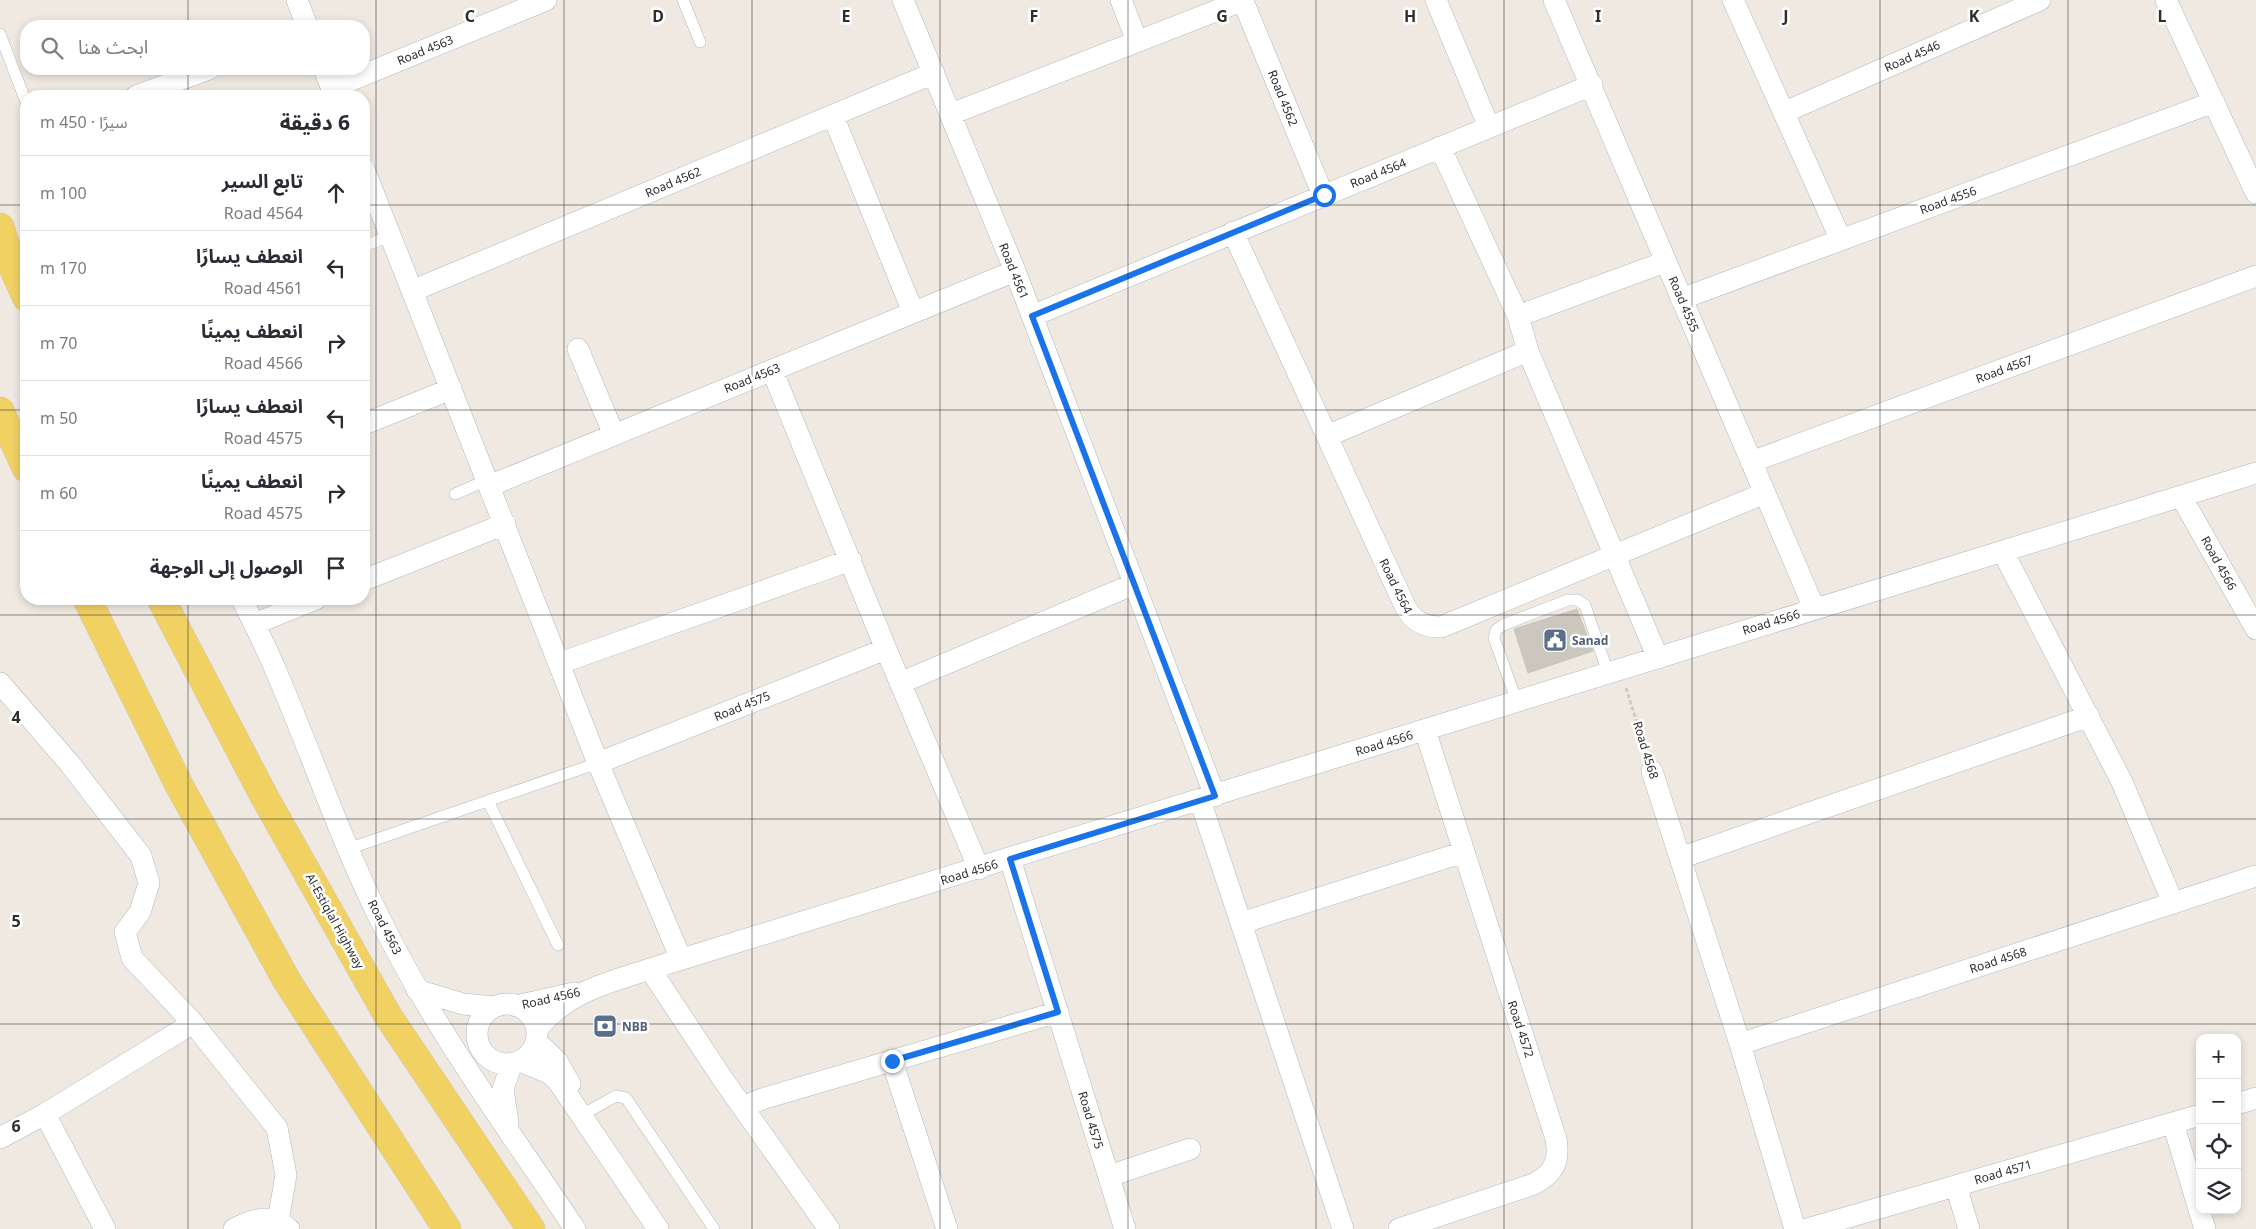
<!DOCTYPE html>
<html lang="ar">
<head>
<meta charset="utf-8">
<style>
	:root { --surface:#fff; --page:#f7f7f7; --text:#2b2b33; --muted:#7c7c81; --line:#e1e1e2 }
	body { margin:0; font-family:"Noto Sans","Noto Sans Arabic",sans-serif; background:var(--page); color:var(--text); direction:rtl }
	.controls { position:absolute; right:15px; bottom:15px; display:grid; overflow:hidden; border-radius:10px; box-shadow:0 2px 8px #0003 }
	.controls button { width:45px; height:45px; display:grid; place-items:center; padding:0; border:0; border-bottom:1px solid var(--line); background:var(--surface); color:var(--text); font:25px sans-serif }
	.stop { position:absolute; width:15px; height:15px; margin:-11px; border:4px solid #1a73e8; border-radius:50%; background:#fff }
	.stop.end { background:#1a73e8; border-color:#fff; box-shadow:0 1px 5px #0008 }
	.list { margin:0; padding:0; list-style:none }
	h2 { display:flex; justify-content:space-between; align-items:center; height:65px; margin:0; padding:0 20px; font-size:21px }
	h2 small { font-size:16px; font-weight:400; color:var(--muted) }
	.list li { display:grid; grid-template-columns:32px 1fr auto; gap:15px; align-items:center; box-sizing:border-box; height:75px; padding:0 20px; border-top:1px solid var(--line) }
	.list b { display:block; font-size:19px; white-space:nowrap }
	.list p { margin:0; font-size:16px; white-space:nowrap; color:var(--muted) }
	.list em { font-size:16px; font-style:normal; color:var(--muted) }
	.icon { flex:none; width:28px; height:28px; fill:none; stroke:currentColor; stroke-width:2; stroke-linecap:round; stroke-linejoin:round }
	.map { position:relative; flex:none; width:2256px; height:1229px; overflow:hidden; direction:ltr }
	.search { position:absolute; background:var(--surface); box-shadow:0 2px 8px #0003; left:20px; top:20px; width:350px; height:55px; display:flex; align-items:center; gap:12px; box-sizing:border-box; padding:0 18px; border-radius:20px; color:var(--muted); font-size:19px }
	.panel { position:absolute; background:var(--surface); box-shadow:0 2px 8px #0003; left:20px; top:90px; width:350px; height:515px; border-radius:20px; direction:rtl }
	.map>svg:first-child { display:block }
	.building { fill:#cbc7bf; stroke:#cbc5ba }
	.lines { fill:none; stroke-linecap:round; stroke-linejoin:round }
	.lane-casing { stroke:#b4b7c1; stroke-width:12 }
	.street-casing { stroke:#b4b7c1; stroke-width:22 }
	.primary-casing { stroke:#c9c9c9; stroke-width:29 }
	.path { stroke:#c9c9c9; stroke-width:3; stroke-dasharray:4 2.5; stroke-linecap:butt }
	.lane { stroke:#fff; stroke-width:11 }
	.street { stroke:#fff; stroke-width:21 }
	.primary { stroke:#f2d163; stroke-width:28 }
	.route { stroke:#1a73e8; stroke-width:6 }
	.grid { fill:none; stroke:#2e2e2e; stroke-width:1; stroke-opacity:0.55 }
	.labels { text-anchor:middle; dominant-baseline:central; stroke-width:5; stroke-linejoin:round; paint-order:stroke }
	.street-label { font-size:12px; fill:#2e2e2e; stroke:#fff }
	.service-label { font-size:12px; font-weight:bold; fill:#4e5e75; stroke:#fff; text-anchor:start }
	.grid-label { font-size:16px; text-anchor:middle; font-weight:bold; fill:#2e2e2e; stroke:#fff; stroke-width:5; stroke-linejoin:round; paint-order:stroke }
</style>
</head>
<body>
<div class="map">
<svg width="2256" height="1229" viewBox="0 0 2256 1229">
	<rect width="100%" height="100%" fill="#efe9e1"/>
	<path class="building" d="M1577 609 1593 651 1528 673 1514 629Z"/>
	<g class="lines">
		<g class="lane-casing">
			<path id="lane" d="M683 0 700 42
				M0 34 26 102
				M364 246 390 236
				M455 494 487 480
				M1517 702 1494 638 1496 630 1503 625 1568 600H1577L1585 605 1608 673
				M488 801 558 945
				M348 849 598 763
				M584 1114 612 1098 616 1096 626 1098 714 1229"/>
		</g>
		<g class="street-casing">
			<path id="street" d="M297 0 307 26
				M903 0 1015 271 1215 796
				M1121 0 1137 41
				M1436 0 1489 127
				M1554 0 1814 608
				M1733 0 1841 240
				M2166 0 2256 193
				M1243 1 1323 195
				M324 69 335 96
				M332 88 546 0
				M136 96 209 69
				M1785 112 2040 0
				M951 114 1244 0
				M833 116 913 312
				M1440 147 1518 316 1528 351 1658 658
				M364 169 598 763 681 959
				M1233 232 1405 606C1412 621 1424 627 1441 627L1765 493
				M412 291 934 73
				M1681 299 2214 102
				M1032 316 1592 85
				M1518 316 1665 262
				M578 349 614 435
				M772 370 886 649 979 869
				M364 424 451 389
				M1327 436 1528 351
				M1751 462 2256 276
				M489 486 1015 271
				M2182 498 2256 629
				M2003 552 2122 782 2173 903
				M364 580 505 524
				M242 599C253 623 266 646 276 671 311 752 339 836 378 915 432 1026 507 1127 575 1229
				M254 624 316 599
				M560 663 851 560
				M0 683 70 764 141 856 149 883 140 912 125 932 132 958 193 1023 277 1128 286 1175 278 1221
				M900 683 1134 584
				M598 763 886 649
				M1652 771 1740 1044 1795 1229
				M1200 800 1343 1229
				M1680 858 2089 716
				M1010 859 1125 1229
				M1241 923 1464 852
				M650 969 722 1078 829 1229
				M417 990 463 1004 494 1007
				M477 1034a30 30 0 1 1 60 0a30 30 0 1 1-60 0Z
				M516 1006 574 993
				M537 1029C569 991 605 984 650 969L2256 473
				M536 1041 557 1061 570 1084
				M1740 1044 2256 876
				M520 1061 549 1073 558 1081 658 1229
				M892 1061 947 1229
				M2237 1104 2256 1098
				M743 1107 762 1099 1058 1012
				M45 1114 105 1229
				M508 1123 503 1089 512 1063
				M2173 1123 2205 1229
				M0 1138 45 1114 193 1023
				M1109 1176 1190 1149
				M1956 1186 1969 1229
				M234 1229C253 1219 271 1213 289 1229
				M1399 1229 1534 1184C1554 1173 1560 1161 1556 1139L1425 730
				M1807 1229 2200 1115"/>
		</g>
		<g class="primary-casing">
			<path id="primary" d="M0 227 12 265 26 297
				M0 411 26 468
				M87 599 179 785 287 981 447 1229
				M161 599 264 796 388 1016 531 1229"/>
		</g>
		<path class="path" d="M1626 688 1647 754"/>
		<use href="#lane" class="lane"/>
		<use href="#street" class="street"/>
		<use href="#primary" class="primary"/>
	</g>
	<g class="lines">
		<path class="route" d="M892 1061 1058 1012 1010 859 1215 796 1032 316 1324 195"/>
	</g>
	<path class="grid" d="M188 0V26M376 0V1229M564 0V1229M752 0V1229M940 0V1229M1128 0V1229M1316 0V1229M1504 0V1229M1692 0V1229M1880 0V1229M2068 0V1229M188 69V96M0 205H26M364 205H2256M0 410H26M364 410H2256M188 599V1229M0 615H2256M0 819H2256M0 1024H2256"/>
	<defs>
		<g id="civic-square" transform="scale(1.25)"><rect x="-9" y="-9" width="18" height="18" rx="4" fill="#5c6f8a" stroke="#fff"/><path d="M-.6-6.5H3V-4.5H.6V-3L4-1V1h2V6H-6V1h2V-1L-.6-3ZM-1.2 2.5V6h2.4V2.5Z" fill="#fff"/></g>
		<g id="bank-square" transform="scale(1.25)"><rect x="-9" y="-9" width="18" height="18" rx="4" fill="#5c6f8a" stroke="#fff"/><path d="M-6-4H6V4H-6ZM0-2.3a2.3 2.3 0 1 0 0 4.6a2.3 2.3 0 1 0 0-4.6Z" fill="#fff"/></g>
	</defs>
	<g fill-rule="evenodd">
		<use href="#civic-square" x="1555" y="640"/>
		<use href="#bank-square" x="605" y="1026"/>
	</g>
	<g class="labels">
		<g class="street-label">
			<text transform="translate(425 50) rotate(-22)">Road 4563</text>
			<text transform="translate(1912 56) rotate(-24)">Road 4546</text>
			<text transform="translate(1283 98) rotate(68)">Road 4562</text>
			<text transform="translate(1378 173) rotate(-22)">Road 4564</text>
			<text transform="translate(673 182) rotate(-23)">Road 4562</text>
			<text transform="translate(1948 200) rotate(-20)">Road 4556</text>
			<text transform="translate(1014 271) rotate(68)">Road 4561</text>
			<text transform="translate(1684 304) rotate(67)">Road 4555</text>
			<text transform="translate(2004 369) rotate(-20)">Road 4567</text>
			<text transform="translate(752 378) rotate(-22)">Road 4563</text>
			<text transform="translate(2219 563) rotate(61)">Road 4566</text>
			<text transform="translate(1396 586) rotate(64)">Road 4564</text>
			<text transform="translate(1771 622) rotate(-17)">Road 4566</text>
			<text transform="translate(742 706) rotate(-22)">Road 4575</text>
			<text transform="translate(1384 743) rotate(-17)">Road 4566</text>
			<text transform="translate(1646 750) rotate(73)">Road 4568</text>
			<text transform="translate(969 872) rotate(-17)">Road 4566</text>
			<text transform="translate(335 921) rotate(61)">Al-Estiqlal Highway</text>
			<text transform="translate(385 927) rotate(63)">Road 4563</text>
			<text transform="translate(1998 960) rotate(-18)">Road 4568</text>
			<text transform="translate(551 998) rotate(-13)">Road 4566</text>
			<text transform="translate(1521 1029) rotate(72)">Road 4572</text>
			<text transform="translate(1091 1120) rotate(73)">Road 4575</text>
			<text transform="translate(2003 1172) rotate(-16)">Road 4571</text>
		</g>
		<g class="service-label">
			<text x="1572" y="640">Sanad</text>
			<text x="622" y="1026">NBB</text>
		</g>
	</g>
	<g class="grid-label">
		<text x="470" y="22">C</text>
		<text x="658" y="22">D</text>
		<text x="846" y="22">E</text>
		<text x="1034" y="22">F</text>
		<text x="1222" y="22">G</text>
		<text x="1410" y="22">H</text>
		<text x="1598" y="22">I</text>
		<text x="1786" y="22">J</text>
		<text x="1974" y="22">K</text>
		<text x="2162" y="22">L</text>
		<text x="16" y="723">4</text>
		<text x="16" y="927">5</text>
		<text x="16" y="1132">6</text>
	</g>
</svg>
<div class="controls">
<button>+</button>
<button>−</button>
<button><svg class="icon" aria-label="locate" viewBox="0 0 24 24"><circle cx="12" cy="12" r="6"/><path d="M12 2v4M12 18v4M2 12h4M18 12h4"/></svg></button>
<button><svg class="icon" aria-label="layers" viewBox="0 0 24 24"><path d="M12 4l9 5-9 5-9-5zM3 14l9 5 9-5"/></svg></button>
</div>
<div class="stop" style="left:1324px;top:195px"></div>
<div class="stop end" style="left:892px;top:1061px"></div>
<div class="search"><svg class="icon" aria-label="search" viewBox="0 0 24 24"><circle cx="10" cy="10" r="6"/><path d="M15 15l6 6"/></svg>ابحث هنا</div>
<section class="panel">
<h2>6 دقيقة<small>سيرًا · 450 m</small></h2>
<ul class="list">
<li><svg class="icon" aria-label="ahead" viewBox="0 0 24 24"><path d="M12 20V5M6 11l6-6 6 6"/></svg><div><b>تابع السير</b><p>Road 4564</p></div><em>100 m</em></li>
<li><svg class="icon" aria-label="left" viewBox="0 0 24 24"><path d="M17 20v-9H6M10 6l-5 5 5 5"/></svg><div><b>انعطف يسارًا</b><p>Road 4561</p></div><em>170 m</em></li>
<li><svg class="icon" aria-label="right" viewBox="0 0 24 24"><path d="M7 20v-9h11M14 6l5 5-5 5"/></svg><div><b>انعطف يمينًا</b><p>Road 4566</p></div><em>70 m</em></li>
<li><svg class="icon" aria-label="left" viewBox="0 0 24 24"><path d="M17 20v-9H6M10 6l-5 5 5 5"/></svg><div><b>انعطف يسارًا</b><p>Road 4575</p></div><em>50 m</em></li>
<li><svg class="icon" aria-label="right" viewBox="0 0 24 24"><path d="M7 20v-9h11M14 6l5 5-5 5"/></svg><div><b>انعطف يمينًا</b><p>Road 4575</p></div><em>60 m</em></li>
<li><svg class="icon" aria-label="arrive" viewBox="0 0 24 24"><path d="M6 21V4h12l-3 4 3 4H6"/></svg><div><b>الوصول إلى الوجهة</b></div></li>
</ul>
</section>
</div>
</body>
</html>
